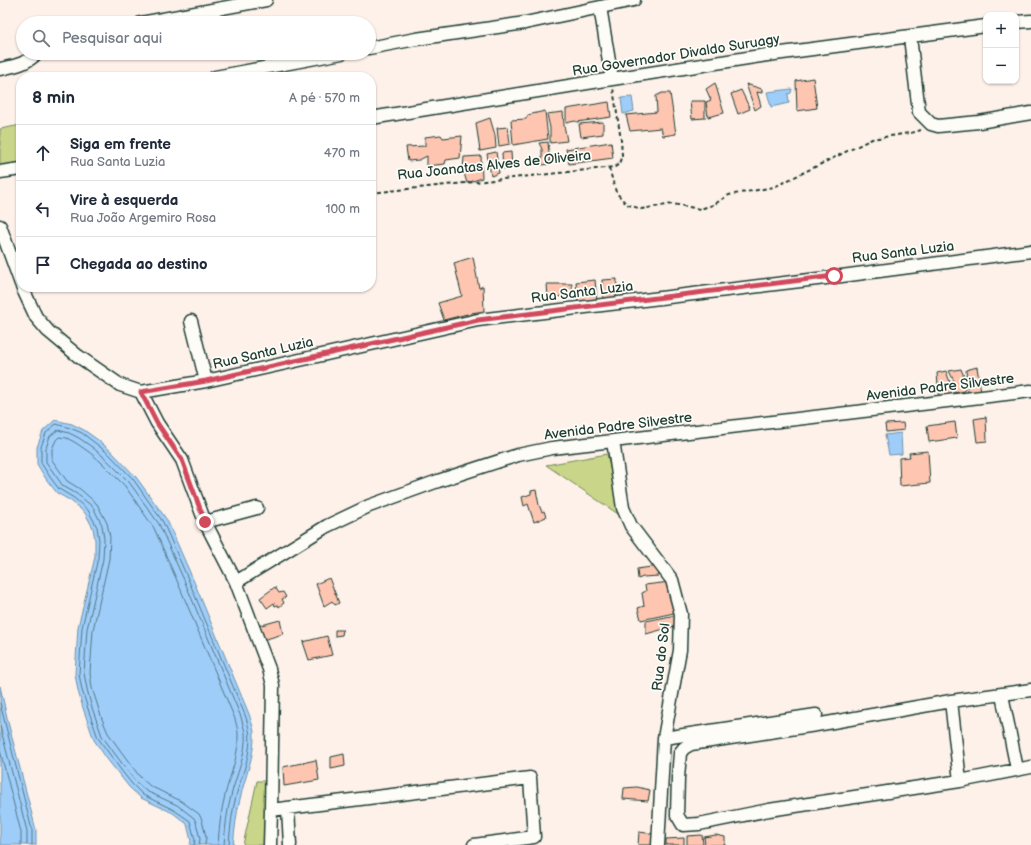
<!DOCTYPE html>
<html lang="pt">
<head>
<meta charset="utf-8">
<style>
	:root { --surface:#fff; --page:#f6f6f7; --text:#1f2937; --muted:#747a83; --line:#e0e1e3 }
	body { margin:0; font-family:"Balsamiq Sans",sans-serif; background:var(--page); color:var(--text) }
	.controls { position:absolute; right:12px; top:12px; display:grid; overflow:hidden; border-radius:8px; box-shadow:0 1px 3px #0004 }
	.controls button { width:36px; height:36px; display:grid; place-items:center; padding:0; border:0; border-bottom:1px solid var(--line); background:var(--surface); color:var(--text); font:20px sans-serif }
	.stop { position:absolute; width:12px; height:12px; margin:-9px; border:3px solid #d1495b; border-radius:50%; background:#fff }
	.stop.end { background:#d1495b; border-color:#fff; box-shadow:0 1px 4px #0008 }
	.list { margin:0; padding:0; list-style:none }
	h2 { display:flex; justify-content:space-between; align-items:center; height:52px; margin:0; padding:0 16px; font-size:17px }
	h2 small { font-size:13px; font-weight:400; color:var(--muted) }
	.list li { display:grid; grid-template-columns:26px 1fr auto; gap:12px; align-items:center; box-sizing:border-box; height:56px; padding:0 16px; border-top:1px solid var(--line) }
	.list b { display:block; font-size:15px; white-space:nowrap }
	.list p { margin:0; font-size:13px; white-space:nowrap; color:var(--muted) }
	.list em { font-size:13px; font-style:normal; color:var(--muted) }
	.icon { flex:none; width:22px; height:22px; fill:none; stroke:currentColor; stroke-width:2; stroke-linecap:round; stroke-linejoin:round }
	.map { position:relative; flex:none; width:1031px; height:845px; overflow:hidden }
	.search { position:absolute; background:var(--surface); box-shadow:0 1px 3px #0004; left:16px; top:16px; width:360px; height:44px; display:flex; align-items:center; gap:10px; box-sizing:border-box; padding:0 14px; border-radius:22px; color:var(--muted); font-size:15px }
	.panel { position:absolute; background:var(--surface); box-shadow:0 1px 3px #0004; left:16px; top:72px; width:360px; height:220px; border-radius:16px }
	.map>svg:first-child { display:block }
	.green { fill:#c9d588; stroke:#74895e }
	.water { fill:#9fcdfa; stroke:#6c93ab }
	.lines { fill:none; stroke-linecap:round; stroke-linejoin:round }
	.shore { stroke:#527783; stroke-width:1 }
	.building { fill:#fec6b1; stroke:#1f3d34 }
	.minor-casing { stroke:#1f3d34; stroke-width:15 }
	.path { stroke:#1f3d34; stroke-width:2; stroke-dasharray:4 3; stroke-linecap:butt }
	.minor { stroke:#fdfcf7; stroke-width:12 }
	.route { stroke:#d1495b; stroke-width:5 }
	.labels { text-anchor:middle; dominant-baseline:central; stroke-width:3.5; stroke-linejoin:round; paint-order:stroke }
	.street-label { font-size:14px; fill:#1f3d34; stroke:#fdfcf7 }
</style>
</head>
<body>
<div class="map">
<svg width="1031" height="845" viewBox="0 0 1031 845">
	<rect width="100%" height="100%" fill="#fdf1e9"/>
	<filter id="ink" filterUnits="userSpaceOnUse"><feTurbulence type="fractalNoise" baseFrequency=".025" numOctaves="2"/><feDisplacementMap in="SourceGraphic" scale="8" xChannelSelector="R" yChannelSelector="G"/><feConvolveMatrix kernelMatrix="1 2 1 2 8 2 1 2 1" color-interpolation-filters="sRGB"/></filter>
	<g filter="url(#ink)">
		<path class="green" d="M21 125V169L0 172V129Z
			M607 454 621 516 546 465Z
			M257 781H267L265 845H243Z"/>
		<path class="water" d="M792 89 791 93 788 94 789 103 771 107 767 92Z
			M632 97 634 111 623 114 621 98Z
			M55 420 72 424 84 430 98 440 111 451 136 477 167 520 192 577 249 714C251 720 253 726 254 732 255 756 245 776 240 799 236 814 235 830 233 845H190L191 841 187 824 173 813 141 798 129 787 107 759 94 740 83 708 78 691 75 674 78 627 95 557V540L93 528 85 513 71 501 57 493 46 479 37 464V447L43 431Z
			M901 433 902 454 889 455 885 435Z
			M0 686 8 722 36 830V845H0Z"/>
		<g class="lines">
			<path class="shore" d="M0 703 32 830V845
				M0 726 27 831V845
				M0 750 21 832V845
				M194 845 195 840 190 821 174 810 143 795 132 784 121 770 98 738 87 706 82 690 79 674 82 628 98 558 99 540 97 527 88 510 74 498 59 489 50 477 41 463V447L46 433 56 424 70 428 82 433 95 443 109 454 133 479 163 522 188 579 245 715C247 720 248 725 249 730 253 751 241 777 236 796 232 812 230 829 229 845
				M199 845 200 839 196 822 194 818 177 805 146 791 135 781 115 754 102 736 91 705 87 689 84 673 87 629 103 559 104 539 102 525 93 507 77 494 63 486 46 462V448L50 436 58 430 69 433 79 438 92 447 105 458 129 482 159 524 184 580 241 717C242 722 244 727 245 732 247 754 236 775 231 796 227 811 225 829 224 845
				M205 845 206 837 202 820 199 814 181 801 150 786 140 777 120 750 108 733 102 719 92 688 90 673 93 630 109 559 110 537 107 523 97 504 80 489 67 481 52 460V449L56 440 59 437 67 438 76 443 89 452 101 462 125 486 154 528 178 583 235 719C236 724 238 729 238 734 239 756 230 775 225 795 221 811 219 829 218 845"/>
		</g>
		<path class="building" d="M813 78 817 108 797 111 796 81Z
			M715 83 724 113 708 117 706 102 711 100 706 89Z
			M746 84 762 89V93L757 92 761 106 755 110Z
			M741 90 750 109 738 114 731 94Z
			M662 93H670L676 134 663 136 661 128 630 131 626 115 657 112 656 96Z
			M690 101H705V118L692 119Z
			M609 102 611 117 577 122 575 121 566 123V109Z
			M545 111 548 139 513 145 511 120 526 119 528 115Z
			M563 112 564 125 567 141 550 143V128L547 114Z
			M490 118 495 135 496 148 480 151 476 123Z
			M603 122V134L581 137 579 124Z
			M508 127 510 144 499 146 497 128Z
			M441 135 443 138 462 136 460 158 446 160 445 164 427 166V156L419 160 408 161 406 147 425 146V137Z
			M548 142 550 164 542 165V149L539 143Z
			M611 142 613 158 569 164 566 149Z
			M496 152 499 173 491 176 487 154Z
			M511 152 512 167 503 169 502 153Z
			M481 156 482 178 467 183 463 170 464 157Z
			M473 257 479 288 483 286 484 311 471 313V318L469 319 467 314 444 320 438 303 462 296 454 263Z
			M617 279 616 299 603 301 602 280Z
			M595 280 597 302 578 304 576 282Z
			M547 284H572L573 295 548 298Z
			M977 367 981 392 968 394 966 370Z
			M961 369 965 379V391L954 393V381L949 371Z
			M946 371 952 388 951 395 939 398 937 373Z
			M986 417 987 441 977 442 974 419Z
			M955 422 957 438 929 442 927 426Z
			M903 423 904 430 886 432 885 424Z
			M928 451 930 483 900 486 899 458 910 457 909 453Z
			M536 490 539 505 542 512 544 511 546 517 534 522 528 504 524 506 522 497 531 494V491Z
			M658 566 659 576 643 577 638 579 637 569Z
			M329 578 339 603 335 605 332 601 324 606 316 584Z
			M670 582 674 613 641 620 638 608 644 606 642 593 646 591 645 585Z
			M275 587 279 593 283 592 286 597 282 599 284 603 279 607 278 605 275 606 274 603 267 608 260 598Z
			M676 615 675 626 646 634V621Z
			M280 620 283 634 263 640 258 626Z
			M335 630H343L342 635 335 636Z
			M327 636 332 655 309 660 303 642Z
			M344 754 345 766 331 769V757Z
			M316 760 319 780 284 786 283 767Z
			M637 787 650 790 648 801 623 799 624 788Z
			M639 832 655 834 654 845H638Z
			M702 835 703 845H687V836Z
			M716 835 725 837V845H705L704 837Z
			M684 838V845H666V839Z"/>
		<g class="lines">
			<g class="minor-casing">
				<path id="minor" d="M600 7 612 79
					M1016 22 1031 21
					M141 23 266 0
					M910 37 919 112 931 124 938 126 979 122 1031 113
					M369 48 416 39 525 23 634 0
					M0 69C14 66 27 64 37 53
					M215 77 342 53
					M371 118 612 79 767 55 986 26
					M0 172 21 169
					M0 226 21 284
					M22 287 36 317 48 331 78 356 120 385 141 392 157 423 182 460 205 522 236 582 269 669 273 685 271 810 270 845
					M191 321 206 381
					M141 392 206 381 478 320 834 277 1031 251
					M613 441 623 508 631 526 672 580 681 614 680 650 664 738 658 845
					M205 522 257 508
					M236 582 327 526 369 506 438 481 518 455 552 448 613 441 1031 391
					M1031 690 951 701 816 725 691 744 684 748 680 753 678 778 677 815 683 825 699 824 769 810 960 781 1031 767
					M1002 695 1017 769
					M951 701 960 781
					M664 738 816 715
					M288 808 290 845
					M271 810 530 778 534 837 474 845"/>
			</g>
			<path class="path" d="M609 168 616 192 626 204 641 209 673 204 700 209 713 205 729 195 774 187 872 139 915 132 921 130
				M371 193 615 167 619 164 622 155 621 140 613 88"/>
			<use href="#minor" class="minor"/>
		</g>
	</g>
	<g class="lines" filter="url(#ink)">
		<path class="route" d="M205 522 182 460 157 423 141 392 206 381 478 320 834 276"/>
	</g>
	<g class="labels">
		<g class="street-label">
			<text transform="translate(676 55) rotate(-9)">Rua Governador Divaldo Suruagy</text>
			<text transform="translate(494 165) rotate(-6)">Rua Joanatas Alves de Oliveira</text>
			<text transform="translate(903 252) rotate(-7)">Rua Santa Luzia</text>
			<text transform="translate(582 292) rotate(-7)">Rua Santa Luzia</text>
			<text transform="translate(263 353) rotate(-13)">Rua Santa Luzia</text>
			<text transform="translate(940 387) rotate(-7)">Avenida Padre Silvestre</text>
			<text transform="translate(618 426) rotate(-7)">Avenida Padre Silvestre</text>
			<text transform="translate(661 657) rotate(-83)">Rua do Sol</text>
		</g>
	</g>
</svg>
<div class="controls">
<button>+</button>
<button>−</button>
</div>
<div class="stop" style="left:834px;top:276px"></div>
<div class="stop end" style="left:205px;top:522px"></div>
<div class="search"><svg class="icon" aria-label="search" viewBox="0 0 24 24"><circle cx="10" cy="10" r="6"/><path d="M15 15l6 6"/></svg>Pesquisar aqui</div>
<section class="panel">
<h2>8 min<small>A pé · 570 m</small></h2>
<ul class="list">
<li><svg class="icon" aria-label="ahead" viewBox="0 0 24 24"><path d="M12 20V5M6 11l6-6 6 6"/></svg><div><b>Siga em frente</b><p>Rua Santa Luzia</p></div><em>470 m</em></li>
<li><svg class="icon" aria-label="left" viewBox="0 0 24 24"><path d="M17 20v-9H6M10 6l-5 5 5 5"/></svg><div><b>Vire à esquerda</b><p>Rua João Argemiro Rosa</p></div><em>100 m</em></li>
<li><svg class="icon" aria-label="arrive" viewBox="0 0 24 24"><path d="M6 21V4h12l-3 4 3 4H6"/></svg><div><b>Chegada ao destino</b></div></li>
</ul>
</section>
</div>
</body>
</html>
